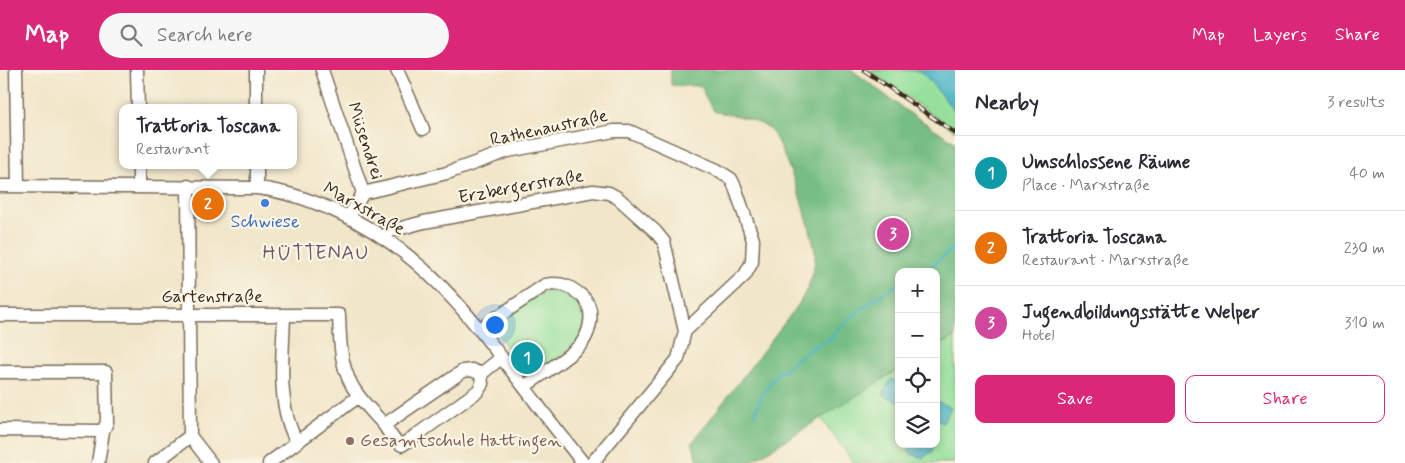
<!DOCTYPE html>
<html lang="en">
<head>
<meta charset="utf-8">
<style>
	:root { --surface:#fff; --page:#f7f7f7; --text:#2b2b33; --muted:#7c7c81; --line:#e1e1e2; --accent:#db2777 }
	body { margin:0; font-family:Mynerve,sans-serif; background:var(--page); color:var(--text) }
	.controls { position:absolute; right:15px; bottom:15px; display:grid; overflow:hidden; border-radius:10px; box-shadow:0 2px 8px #0003 }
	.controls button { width:45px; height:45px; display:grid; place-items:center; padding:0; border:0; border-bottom:1px solid var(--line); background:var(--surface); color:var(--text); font:25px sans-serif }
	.you { position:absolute; left:494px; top:254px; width:18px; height:18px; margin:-12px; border:4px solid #fff; border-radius:50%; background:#1a73e8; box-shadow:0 0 0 8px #1a73e833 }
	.badge { display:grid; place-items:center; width:32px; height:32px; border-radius:50%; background:var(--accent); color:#fff; font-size:16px; font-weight:700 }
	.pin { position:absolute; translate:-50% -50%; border:2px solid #fff; box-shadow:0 1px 5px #0006 }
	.popup { position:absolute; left:119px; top:34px; width:178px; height:65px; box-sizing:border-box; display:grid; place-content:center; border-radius:10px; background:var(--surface); filter:drop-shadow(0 1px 4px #0005); font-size:16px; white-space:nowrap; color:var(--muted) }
	.popup b { font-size:19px; color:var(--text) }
	.popup::after { content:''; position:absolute; left:50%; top:100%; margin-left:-10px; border:10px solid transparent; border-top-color:var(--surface) }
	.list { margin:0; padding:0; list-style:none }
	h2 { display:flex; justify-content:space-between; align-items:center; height:65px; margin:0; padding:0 20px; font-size:21px }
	h2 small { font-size:16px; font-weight:400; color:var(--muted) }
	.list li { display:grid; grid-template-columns:32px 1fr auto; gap:15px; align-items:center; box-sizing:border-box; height:75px; padding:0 20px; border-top:1px solid var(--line) }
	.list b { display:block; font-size:19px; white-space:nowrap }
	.list p { margin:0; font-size:16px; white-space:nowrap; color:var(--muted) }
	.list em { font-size:16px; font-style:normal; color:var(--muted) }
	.actions { display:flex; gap:10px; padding:15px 20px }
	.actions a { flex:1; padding:11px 0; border:1px solid var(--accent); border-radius:10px; text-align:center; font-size:18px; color:var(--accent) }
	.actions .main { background:var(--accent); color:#fff }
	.icon { flex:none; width:28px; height:28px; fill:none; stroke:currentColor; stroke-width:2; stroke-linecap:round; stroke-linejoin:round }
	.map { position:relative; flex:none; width:955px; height:393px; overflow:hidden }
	header { display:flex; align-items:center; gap:30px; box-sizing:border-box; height:70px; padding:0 25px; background:var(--accent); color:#fff }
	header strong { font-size:24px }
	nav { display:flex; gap:28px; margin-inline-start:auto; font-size:18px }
	.search { width:350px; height:45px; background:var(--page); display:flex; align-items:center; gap:12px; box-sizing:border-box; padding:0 18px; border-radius:28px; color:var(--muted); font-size:19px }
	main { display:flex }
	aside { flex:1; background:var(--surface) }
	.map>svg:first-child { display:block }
	.green { fill:#94e09c; stroke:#68855d }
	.forest { fill:#77be84; stroke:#597451 }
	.water { fill:#4ab5c7; stroke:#427072 }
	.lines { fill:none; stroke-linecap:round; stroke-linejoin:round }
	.stream { stroke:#4ab5c7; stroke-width:2.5 }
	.minor-casing { stroke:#7a6c5a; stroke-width:15 }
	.minor { stroke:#fff; stroke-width:12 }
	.rail-casing { stroke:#3b2a1e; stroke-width:4.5 }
	.rail { stroke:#fcf5e5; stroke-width:2.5; stroke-dasharray:8; stroke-linecap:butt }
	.shop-dot { fill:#3f7fe0; stroke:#fcf5e5; stroke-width:2 }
	.education-dot { fill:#8d6e63; stroke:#fcf5e5; stroke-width:2 }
	.labels { text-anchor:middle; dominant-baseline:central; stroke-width:4.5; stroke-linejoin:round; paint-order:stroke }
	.street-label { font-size:18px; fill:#3b2a1e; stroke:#fcf5e5 }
	.shop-label { font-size:18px; fill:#366cbe; stroke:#fcf5e5 }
	.education-label { font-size:18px; fill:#785e54; stroke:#fcf5e5; text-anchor:start }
	.quarter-label { font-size:20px; letter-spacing:1px; fill:#69596b; stroke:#fcf5e5 }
</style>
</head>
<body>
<header>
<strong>Map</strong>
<div class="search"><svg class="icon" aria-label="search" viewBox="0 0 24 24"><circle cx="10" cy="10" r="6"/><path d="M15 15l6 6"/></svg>Search here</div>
<nav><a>Map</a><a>Layers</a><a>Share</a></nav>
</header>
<main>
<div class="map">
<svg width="955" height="393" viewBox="0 0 955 393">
	<rect width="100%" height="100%" fill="#fcf5e5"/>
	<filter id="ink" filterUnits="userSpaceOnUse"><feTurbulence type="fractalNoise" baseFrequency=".02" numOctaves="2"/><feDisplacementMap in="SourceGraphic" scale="10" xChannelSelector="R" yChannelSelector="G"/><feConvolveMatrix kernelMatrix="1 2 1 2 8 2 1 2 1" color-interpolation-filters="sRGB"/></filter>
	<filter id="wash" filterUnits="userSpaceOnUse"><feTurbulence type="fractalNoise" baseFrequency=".0096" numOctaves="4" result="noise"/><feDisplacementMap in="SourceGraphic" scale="20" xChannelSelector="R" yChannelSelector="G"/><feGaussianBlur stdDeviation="1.12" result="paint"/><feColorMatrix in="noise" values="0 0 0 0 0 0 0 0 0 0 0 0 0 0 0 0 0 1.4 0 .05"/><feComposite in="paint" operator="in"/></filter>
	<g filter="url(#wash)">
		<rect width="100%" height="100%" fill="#f0e6c9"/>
		<path class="green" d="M869 0 921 1 955 41V61Z
			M558 215 584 232 588 252 579 273 530 309 492 256 518 237Z
			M955 267V393H854L820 347 899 299V374H936V278Z"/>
		<path class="forest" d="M671 0H852L905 40 955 72V266L936 278V202H899V299L749 393H699L692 373 799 234C808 218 814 206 815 187 817 170 782 69 769 59 759 50 728 43 715 42L705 27 702 16 671 15Z"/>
		<path class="water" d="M903 0H955V41L921 1Z
			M891 309 899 312V332L883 325Z
			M936 330 951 338 943 353 936 350Z
			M909 374H934L932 382 922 388 909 383Z"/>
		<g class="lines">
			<path class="stream" d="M916 202H921
				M924 202 955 177
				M755 344 762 325 779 302 785 301C790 291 820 272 832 268 838 255 883 222 899 214"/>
		</g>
	</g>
	<g filter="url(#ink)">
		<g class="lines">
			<g class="minor-casing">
				<path id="minor" d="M16 0 18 116
					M137 0 138 38
					M256 0V38
					M322 0 363 123 349 147
					M397 0 423 59
					M257 95V118
					M0 116 257 118C285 121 307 129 333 140 425 180 475 253 534 330 550 352 567 372 583 393
					M139 117V95
					M363 123 447 103 508 81 614 61H629L717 100 731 109 735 117 753 170 752 192 745 205 685 261
					M384 167 390 161 424 152 593 121 609 123 618 128 655 161 664 172 685 261 678 289 592 393
					M0 245H339C340 274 340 301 358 325 366 336 376 345 384 355
					M284 245C283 285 276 336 297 372
					M480 259 545 215C562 212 570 216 583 227 595 239 591 260 582 273 574 284 536 308 524 317
					M472 300 481 304 482 314 478 321 408 371 402 375 394 370 384 355 463 301Z
					M0 302H106L107 352 103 361
					M481 304 501 288
					M0 360 103 361 98 393
					M190 366 211 393
					M155 393 190 366 188 116
					M269 393 359 326"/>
			</g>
			<use href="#minor" class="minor"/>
			<g class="rail-casing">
				<path id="rail" d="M864 0 955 63"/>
			</g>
			<use href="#rail" class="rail"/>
		</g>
	</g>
	<circle class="shop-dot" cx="265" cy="133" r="5"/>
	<circle class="education-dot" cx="350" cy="371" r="5"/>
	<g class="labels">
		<g class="street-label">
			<text transform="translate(549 58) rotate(-12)">Rathenaustraße</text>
			<text transform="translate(365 71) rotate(72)">Müsendrei</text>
			<text transform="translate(521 117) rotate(-10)">Erzbergerstraße</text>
			<text transform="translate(364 139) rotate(29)">Marxstraße</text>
			<text x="212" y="227">Gartenstraße</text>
		</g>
		<g class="shop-label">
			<text x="265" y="152">Schwiese</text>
		</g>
		<g class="education-label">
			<text x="360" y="371">Gesamtschule Hattingen</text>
		</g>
		<g class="quarter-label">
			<text x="316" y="183">HÜTTENAU</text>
		</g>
	</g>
</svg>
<div class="controls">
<button>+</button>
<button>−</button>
<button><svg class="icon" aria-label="locate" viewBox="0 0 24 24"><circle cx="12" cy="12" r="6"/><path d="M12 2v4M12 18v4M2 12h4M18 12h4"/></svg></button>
<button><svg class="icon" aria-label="layers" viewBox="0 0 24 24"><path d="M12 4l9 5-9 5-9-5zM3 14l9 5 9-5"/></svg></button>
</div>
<div class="you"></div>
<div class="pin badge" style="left:527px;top:288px;background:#0f9aa8">1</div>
<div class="pin badge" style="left:208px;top:134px;background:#e8710a">2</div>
<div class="popup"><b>Trattoria Toscana</b>Restaurant</div>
<div class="pin badge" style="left:893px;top:164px;background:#d1479c">3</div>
</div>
<aside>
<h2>Nearby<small>3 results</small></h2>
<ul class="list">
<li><span class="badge" style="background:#0f9aa8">1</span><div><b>Umschlossene Räume</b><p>Place · Marxstraße</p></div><em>40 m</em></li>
<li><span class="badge" style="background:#e8710a">2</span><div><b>Trattoria Toscana</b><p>Restaurant · Marxstraße</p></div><em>230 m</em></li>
<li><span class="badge" style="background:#d1479c">3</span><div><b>Jugendbildungsstätte Welper</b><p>Hotel</p></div><em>310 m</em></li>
</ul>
<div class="actions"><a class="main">Save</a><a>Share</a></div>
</aside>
</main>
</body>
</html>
